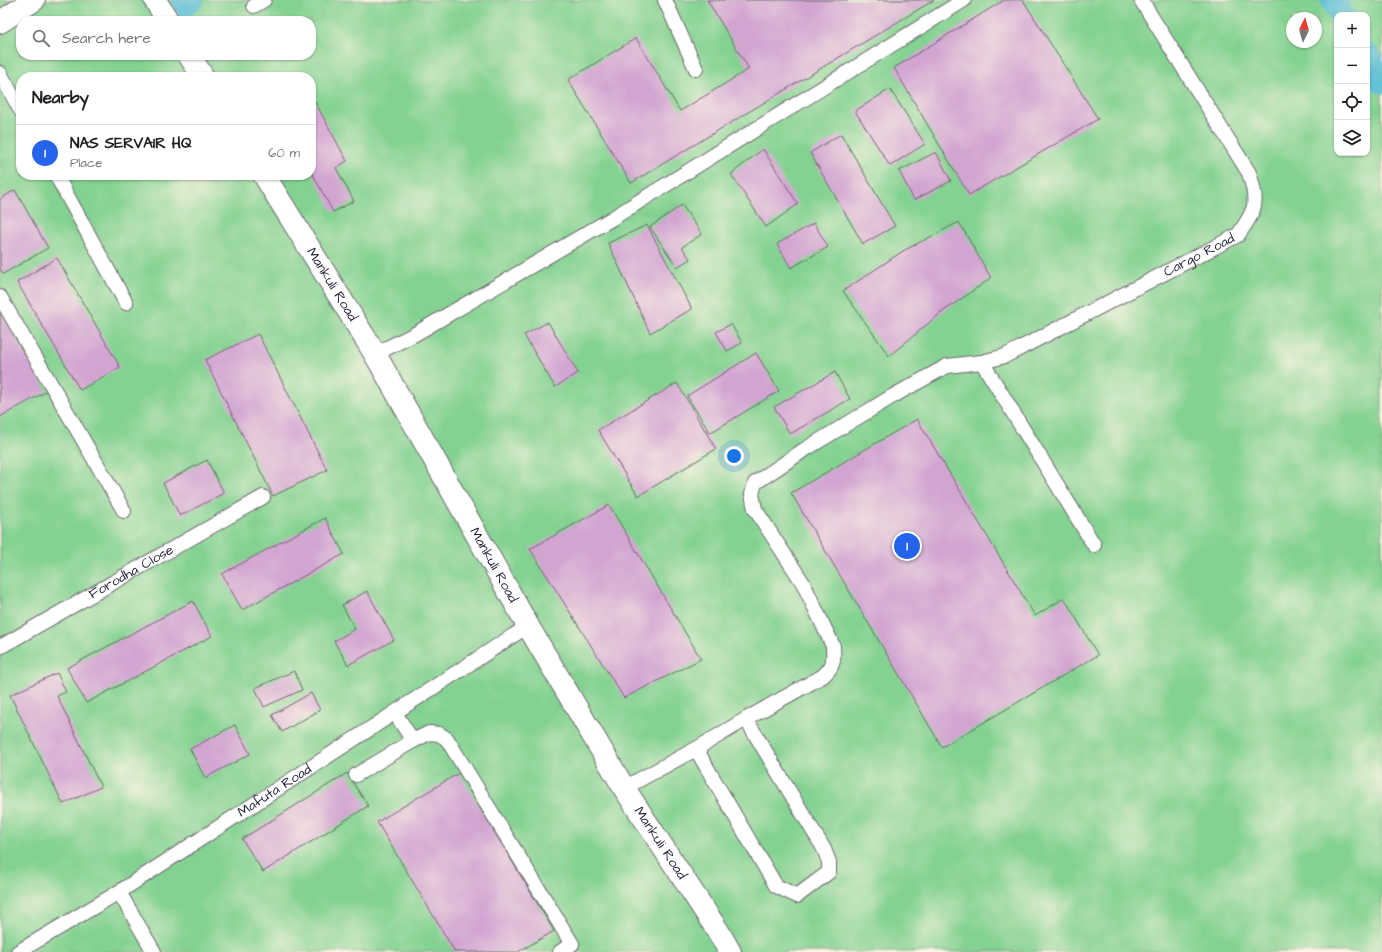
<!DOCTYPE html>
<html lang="en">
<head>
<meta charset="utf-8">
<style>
	:root { --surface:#fff; --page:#f2f2f2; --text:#202124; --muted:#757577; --line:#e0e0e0; --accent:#2563eb }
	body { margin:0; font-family:"Architects Daughter",sans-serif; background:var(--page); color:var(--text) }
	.controls { position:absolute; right:12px; top:12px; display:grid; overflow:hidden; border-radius:8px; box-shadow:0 1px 3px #0004 }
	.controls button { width:36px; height:36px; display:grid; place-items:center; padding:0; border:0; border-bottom:1px solid var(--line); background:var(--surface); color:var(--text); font:20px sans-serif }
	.compass { position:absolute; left:1286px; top:12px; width:36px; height:36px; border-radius:50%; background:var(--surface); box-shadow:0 1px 3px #0004; rotate:5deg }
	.you { position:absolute; left:734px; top:456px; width:14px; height:14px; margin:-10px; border:3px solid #fff; border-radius:50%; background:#1a73e8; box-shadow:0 0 0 6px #1a73e833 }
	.badge { display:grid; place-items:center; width:26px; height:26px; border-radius:50%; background:var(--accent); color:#fff; font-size:13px; font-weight:700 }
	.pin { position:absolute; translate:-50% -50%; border:2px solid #fff; box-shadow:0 1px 4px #0006 }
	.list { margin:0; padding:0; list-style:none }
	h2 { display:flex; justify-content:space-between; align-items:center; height:52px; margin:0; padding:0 16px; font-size:17px }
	h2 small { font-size:13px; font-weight:400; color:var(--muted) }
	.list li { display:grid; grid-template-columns:26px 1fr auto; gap:12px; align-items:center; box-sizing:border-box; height:56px; padding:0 16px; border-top:1px solid var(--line) }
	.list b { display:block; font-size:15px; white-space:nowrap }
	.list p { margin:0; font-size:13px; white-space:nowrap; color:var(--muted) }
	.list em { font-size:13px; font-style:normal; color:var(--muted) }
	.icon { flex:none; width:22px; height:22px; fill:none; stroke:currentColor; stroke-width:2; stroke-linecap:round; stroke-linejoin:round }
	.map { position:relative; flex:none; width:1382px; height:952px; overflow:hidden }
	.search { position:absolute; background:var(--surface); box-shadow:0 1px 3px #0004; left:16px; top:16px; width:300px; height:44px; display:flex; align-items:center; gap:10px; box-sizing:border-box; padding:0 14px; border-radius:16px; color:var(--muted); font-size:15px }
	.panel { position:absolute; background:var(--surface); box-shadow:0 1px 3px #0004; left:16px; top:72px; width:300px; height:108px; border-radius:16px }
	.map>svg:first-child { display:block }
	.green { fill:#83d291; stroke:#527a66; fill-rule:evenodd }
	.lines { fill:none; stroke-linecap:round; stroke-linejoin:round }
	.canal { stroke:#56bdd4; stroke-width:25 }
	.building { fill:#d2a5d1 }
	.service-casing { stroke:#6a686e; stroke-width:16 }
	.minor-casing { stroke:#6a686e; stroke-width:24 }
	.service { stroke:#fff; stroke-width:14 }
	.minor { stroke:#fff; stroke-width:22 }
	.labels { text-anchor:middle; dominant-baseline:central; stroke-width:3.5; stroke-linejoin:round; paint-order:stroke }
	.street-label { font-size:14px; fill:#22223b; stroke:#fcf5e5 }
</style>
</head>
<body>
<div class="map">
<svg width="1382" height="952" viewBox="0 0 1382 952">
	<rect width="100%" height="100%" fill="#fcf5e5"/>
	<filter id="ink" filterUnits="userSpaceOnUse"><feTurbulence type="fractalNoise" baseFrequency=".025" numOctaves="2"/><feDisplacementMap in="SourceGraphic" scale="8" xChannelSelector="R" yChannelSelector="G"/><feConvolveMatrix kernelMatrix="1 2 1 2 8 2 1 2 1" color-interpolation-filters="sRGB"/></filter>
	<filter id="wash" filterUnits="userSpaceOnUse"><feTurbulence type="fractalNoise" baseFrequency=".012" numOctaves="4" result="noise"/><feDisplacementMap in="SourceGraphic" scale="16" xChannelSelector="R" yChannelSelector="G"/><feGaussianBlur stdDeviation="0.9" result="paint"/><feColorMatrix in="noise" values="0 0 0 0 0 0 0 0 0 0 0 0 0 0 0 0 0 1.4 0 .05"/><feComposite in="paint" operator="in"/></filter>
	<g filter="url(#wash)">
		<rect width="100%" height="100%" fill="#f0e9cd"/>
		<path class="green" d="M0 0H1382V952H0ZM1337 15H1367V153H1337ZM1292 18H1316V42H1292ZM21 21H311V55H21ZM21 77H311V175H21Z"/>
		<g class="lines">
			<path class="canal" d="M1333 0 1342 15
				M185 4 191 0
				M1367 56 1382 81"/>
		</g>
		<g id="blocks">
			<path class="building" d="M707 0H934L631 183 568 80 636 38 680 111 749 69Z
				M1004 0H1023L1098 119 969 195 894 68Z
				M890 89 925 144 890 166 855 111Z
				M314 100 347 161 336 168 354 201 333 212 311 171V102Z
				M841 134 895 226 863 244 810 153Z
				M763 149 798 204 766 227 731 174Z
				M936 152 951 181 914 200 899 171Z
				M15 190 48 248 3 274 0 269V199Z
				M682 205 702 234 682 247 690 259 677 267 650 227Z
				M959 222 991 278 941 313 889 356 843 291 903 251Z
				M814 223 828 247 791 268 777 244Z
				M647 225 692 309 650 333 608 243Z
				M57 258 120 367 80 390 17 282Z
				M0 310 47 391 0 417Z
				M548 322 578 373 555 387 524 335Z
				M731 324 742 343 727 351 716 332Z
				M258 334 327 470 273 496 205 360Z
				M756 353 779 391 710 433 687 396Z
				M835 372 850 399 790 434 774 407Z
				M677 383 716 449 638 496 598 430Z
				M917 419 1035 616 1064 598 1098 655 942 747 791 493Z
				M207 460 224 493 180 516 163 483Z
				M609 505 701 659 624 698 530 549Z
				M325 518 344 554 242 610 222 574Z
				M367 591 394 640 348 665 334 641 355 629 342 605Z
				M193 601 212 636 86 703 67 668Z
				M294 671 302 690 264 707 255 688Z
				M57 673 66 692 57 696 101 787 63 804 10 695Z
				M311 693 320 710 282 732 272 715Z
				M235 725 250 754 205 778 190 749Z
				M347 773 368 806 263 872 242 839Z
				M459 773 554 931 518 952H455L377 822Z"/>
		</g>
	</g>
	<g filter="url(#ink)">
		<use href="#blocks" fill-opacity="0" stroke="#6a686e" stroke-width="1"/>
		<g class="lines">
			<g class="service-casing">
				<g id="service">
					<path d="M665 0 696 69"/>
					<path d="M254 6 264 0"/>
					<path d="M0 73 21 111"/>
					<path d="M56 175 126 303"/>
					<path d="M0 297 52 386 124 511"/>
					<path d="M375 354 415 334 611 219 964 0"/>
					<path d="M982 362 1094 545"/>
					<path id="s1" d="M0 647 263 497"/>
					<path d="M395 713 413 741"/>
					<path d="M696 749 776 886 797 896 829 872V862L824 849 746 719"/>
					<path d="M356 775 413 741 429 733 439 734 447 739 572 944 560 952"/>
					<path id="s2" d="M624 788 696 749 746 719 823 676C834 666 834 661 833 646L803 583 755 509 752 494 755 483 804 450 893 396 947 366 982 362 1005 356 1238 235C1256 209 1259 204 1249 173L1141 0"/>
					<path d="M119 892 154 952"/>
					<path id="s3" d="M18 952 119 892 528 626"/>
				</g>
			</g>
			<g class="minor-casing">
				<g id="minor">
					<path d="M155 0 168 21"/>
					<path d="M0 22 34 0"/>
					<path d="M189 55 203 77"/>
					<path id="s4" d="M264 175 375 354 528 626 624 788 718 931 730 952"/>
				</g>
			</g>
			<use href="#service" class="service"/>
			<use href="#minor" class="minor"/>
		</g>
	</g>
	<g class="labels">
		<g class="street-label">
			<text stroke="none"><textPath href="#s2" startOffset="949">Cargo Road</textPath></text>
			<text stroke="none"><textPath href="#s4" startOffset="129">Mankuli Road</textPath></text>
			<text stroke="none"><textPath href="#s4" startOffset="453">Mankuli Road</textPath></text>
			<text stroke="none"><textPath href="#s1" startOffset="151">Forodha Close</textPath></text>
			<text stroke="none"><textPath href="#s3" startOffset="303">Mafuta Road</textPath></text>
			<text stroke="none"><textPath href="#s4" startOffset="777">Mankuli Road</textPath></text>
		</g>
	</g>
</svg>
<div class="controls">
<button>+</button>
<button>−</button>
<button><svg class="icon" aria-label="locate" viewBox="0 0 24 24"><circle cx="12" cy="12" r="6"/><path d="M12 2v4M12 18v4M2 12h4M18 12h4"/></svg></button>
<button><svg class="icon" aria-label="layers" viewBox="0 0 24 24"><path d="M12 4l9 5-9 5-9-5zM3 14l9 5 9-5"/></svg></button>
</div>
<svg class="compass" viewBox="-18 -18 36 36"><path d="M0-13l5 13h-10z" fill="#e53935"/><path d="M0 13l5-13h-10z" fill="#757577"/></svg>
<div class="you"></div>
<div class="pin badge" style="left:907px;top:546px">1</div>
<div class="search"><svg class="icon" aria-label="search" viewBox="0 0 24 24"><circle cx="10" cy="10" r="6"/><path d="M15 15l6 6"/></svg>Search here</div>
<section class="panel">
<h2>Nearby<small></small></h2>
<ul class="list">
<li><span class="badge">1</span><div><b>NAS SERVAIR HQ</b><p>Place</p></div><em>60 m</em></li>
</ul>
</section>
</div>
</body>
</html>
